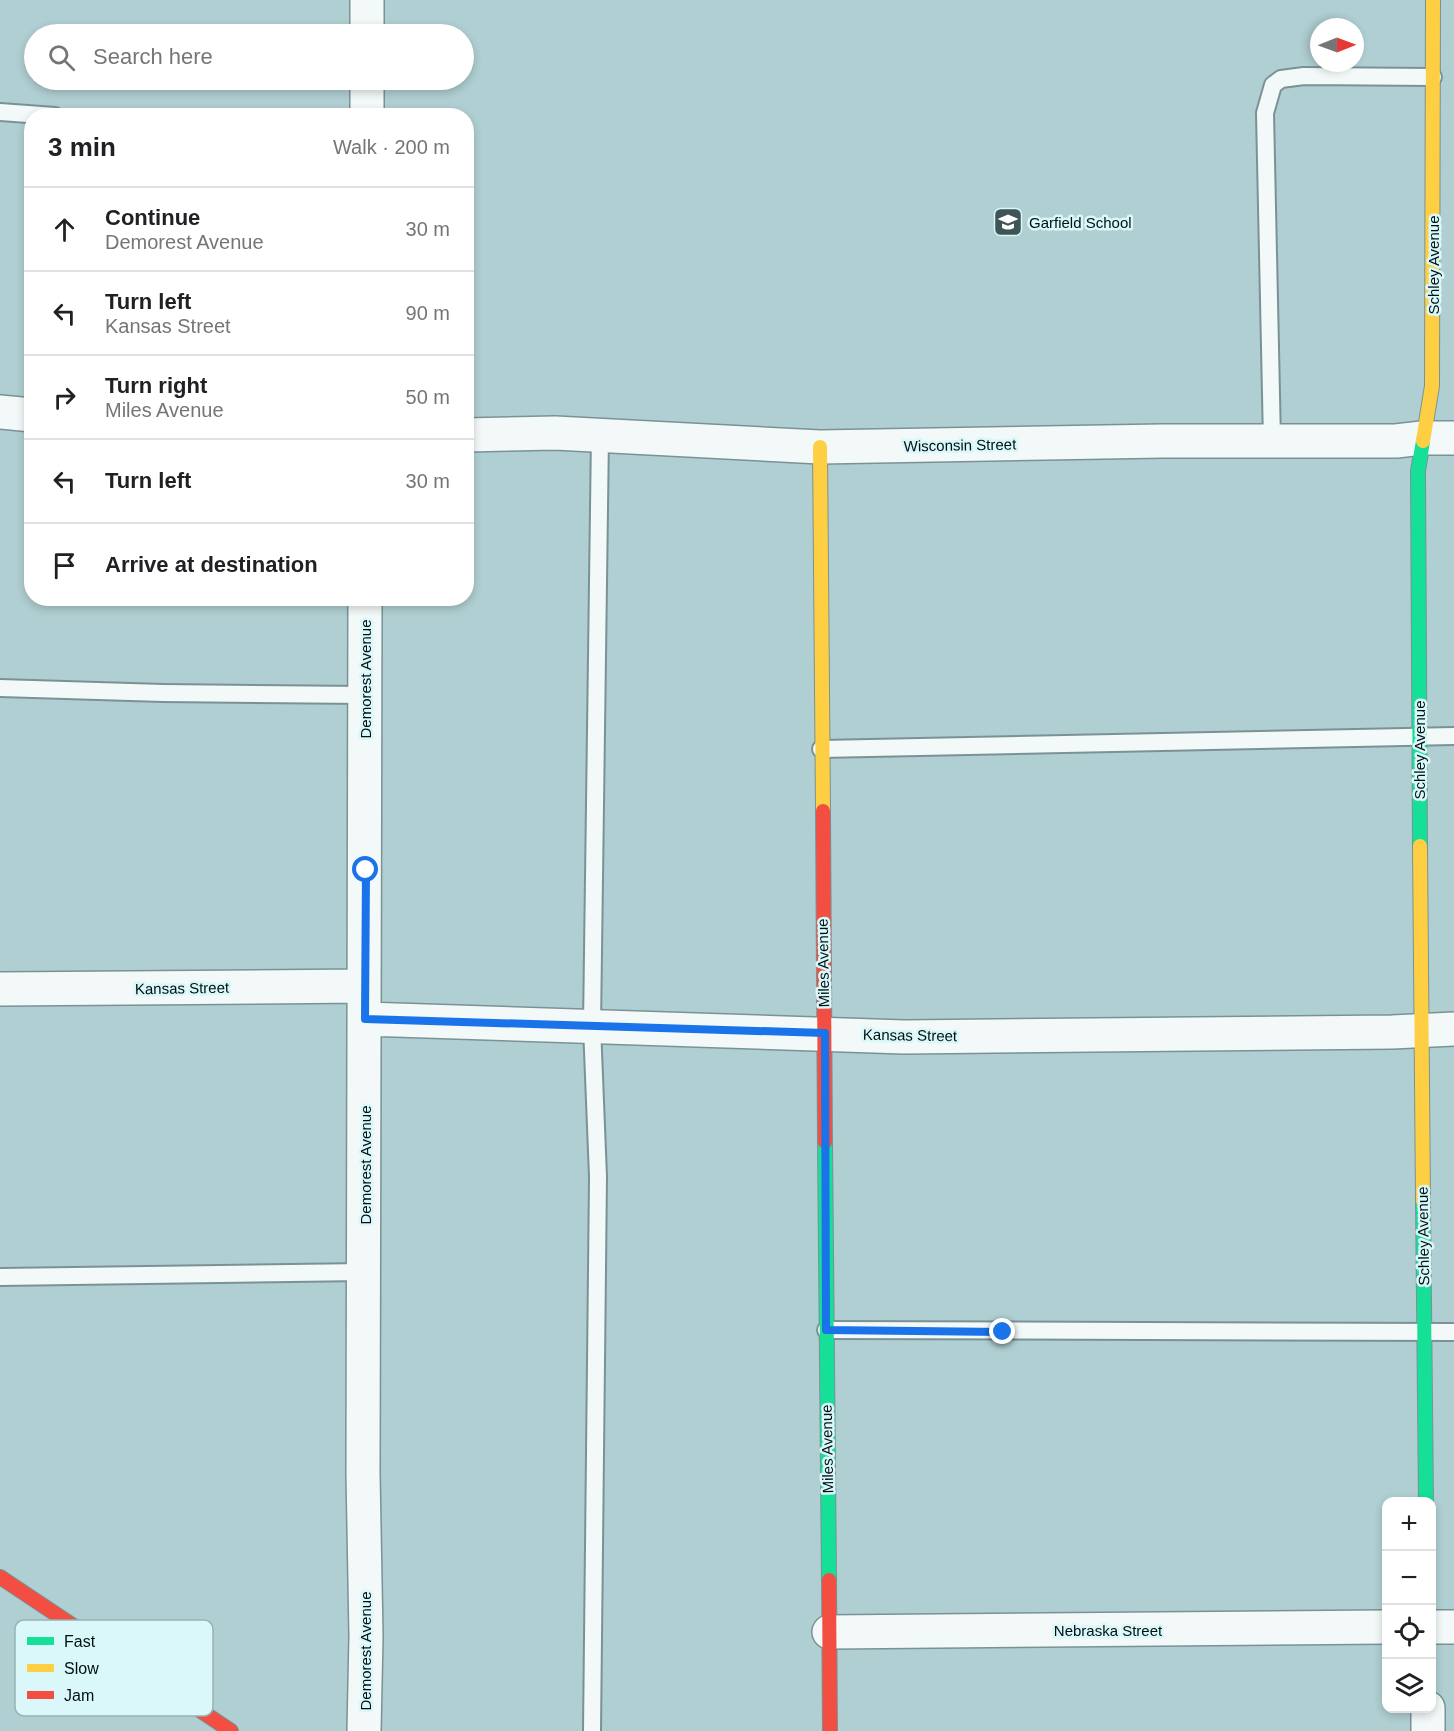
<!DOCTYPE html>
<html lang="en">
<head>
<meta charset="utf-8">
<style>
	:root { --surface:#fff; --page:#f2f2f2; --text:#202124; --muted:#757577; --line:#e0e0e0 }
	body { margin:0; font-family:Arial,sans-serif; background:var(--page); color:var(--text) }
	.controls { position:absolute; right:18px; bottom:18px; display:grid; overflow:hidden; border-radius:12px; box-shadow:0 3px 9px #0003 }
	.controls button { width:54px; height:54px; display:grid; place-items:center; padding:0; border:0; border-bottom:2px solid var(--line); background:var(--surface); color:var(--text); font:30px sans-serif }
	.compass { position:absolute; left:1310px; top:18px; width:54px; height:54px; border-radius:50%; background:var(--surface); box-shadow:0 3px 9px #0003; rotate:89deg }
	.stop { position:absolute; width:18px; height:18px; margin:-14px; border:4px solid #1a73e8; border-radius:50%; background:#fff }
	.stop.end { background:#1a73e8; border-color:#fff; box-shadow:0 2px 6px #0008 }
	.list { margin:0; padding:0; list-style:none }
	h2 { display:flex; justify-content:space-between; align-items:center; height:78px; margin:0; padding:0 24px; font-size:26px }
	h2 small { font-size:20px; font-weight:400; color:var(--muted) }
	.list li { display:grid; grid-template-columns:39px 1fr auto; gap:18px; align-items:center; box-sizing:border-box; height:84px; padding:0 24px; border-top:2px solid var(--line) }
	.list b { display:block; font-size:22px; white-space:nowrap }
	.list p { margin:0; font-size:20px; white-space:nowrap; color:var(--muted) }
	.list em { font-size:20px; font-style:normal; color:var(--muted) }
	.icon { flex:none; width:33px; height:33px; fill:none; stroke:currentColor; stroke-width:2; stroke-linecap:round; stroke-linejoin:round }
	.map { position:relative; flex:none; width:1454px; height:1731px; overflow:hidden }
	.search { position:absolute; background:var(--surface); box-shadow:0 3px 9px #0003; left:24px; top:24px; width:450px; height:66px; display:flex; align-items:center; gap:15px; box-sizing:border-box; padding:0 21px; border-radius:33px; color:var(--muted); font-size:22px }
	.panel { position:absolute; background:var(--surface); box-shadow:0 3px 9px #0003; left:24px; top:108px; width:450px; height:498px; border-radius:24px }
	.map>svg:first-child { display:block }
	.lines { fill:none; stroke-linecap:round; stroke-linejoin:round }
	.lane-casing { stroke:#7a9295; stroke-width:20 }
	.street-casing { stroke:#7a9295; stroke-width:36 }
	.fast-casing { stroke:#7a9295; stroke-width:16 }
	.slow-casing { stroke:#7a9295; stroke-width:16 }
	.jam-casing { stroke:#7a9295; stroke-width:16 }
	.lane { stroke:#f3f8f8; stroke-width:16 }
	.street { stroke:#f3f8f8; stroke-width:33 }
	.fast { stroke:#16e098; stroke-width:14 }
	.slow { stroke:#ffcf43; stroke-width:14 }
	.jam { stroke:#f24e42; stroke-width:14 }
	.route { stroke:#1a73e8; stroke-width:8 }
	.labels { text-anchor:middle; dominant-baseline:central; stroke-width:5; stroke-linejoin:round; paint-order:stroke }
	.poi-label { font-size:15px; fill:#001113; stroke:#daf7f9; text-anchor:start }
	.street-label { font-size:15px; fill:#001113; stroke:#daf7f9 }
	.key { fill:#daf7f9; stroke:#99b2b4; stroke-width:1.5 }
	.key-label { font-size:16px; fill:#001113 }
</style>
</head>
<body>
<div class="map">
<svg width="1454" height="1731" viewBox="0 0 1454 1731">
	<rect width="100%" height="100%" fill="#b0cfd2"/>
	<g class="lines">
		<g class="lane-casing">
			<path id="lane" d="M0 112 55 116
				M1272 441 1265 113 1273 85 1281 79 1304 76 1433 77
				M0 688 163 693 365 695
				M821 749 1454 736
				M0 1277 364 1272
				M826 1330 1454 1332
				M592 1731 598 1177 592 1026 600 435"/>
		</g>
		<g class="street-casing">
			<path id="street" d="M367 0V34
				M367 80V116
				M0 412 32 415
				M466 435 555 433 820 447 1162 441H1396L1422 438H1454
				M0 989 364 986
				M365 1019 904 1037 1392 1032 1454 1029
				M1432 1627H1454
				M829 1632 1386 1627
				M1428 1708V1731
				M364 1731 366 1636 363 1473 365 598"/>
		</g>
		<g class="fast-casing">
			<path id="fast" d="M1420 846 1418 471 1423 441
				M825 1142 829 1580
				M1423 1201 1426 1502"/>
		</g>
		<g class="slow-casing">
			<path id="slow" d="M1423 441 1432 386 1433 0
				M820 447 823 811
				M1420 846 1423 1201"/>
		</g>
		<g class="jam-casing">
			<path id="jam" d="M823 811 825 1142
				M0 1577 231 1731
				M829 1580 830 1731"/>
		</g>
		<use href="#lane" class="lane"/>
		<use href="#street" class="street"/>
		<use href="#fast" class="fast"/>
		<use href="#slow" class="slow"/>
		<use href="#jam" class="jam"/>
	</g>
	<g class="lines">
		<path class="route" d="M366 870 365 1019 825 1033 826 1330 1003 1332"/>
	</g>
	<defs>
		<g id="school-square" transform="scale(1.5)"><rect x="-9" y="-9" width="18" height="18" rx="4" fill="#3e5456" stroke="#daf7f9"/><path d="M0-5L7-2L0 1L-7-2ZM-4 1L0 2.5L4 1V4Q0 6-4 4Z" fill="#fff"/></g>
	</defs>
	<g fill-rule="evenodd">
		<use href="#school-square" x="1008" y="222"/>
	</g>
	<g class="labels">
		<g class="poi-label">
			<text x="1029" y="222">Garfield School</text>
		</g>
		<g class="street-label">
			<text transform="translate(1433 265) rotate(-90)">Schley Avenue</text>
			<text transform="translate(960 445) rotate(-1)">Wisconsin Street</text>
			<text transform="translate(365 679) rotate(-90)">Demorest Avenue</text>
			<text transform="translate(1419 750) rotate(-90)">Schley Avenue</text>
			<text transform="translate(823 963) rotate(-91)">Miles Avenue</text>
			<text transform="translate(182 988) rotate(-1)">Kansas Street</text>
			<text transform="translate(910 1035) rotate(1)">Kansas Street</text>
			<text transform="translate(365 1165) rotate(-90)">Demorest Avenue</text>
			<text transform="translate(1423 1236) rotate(-91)">Schley Avenue</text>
			<text transform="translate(827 1449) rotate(-91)">Miles Avenue</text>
			<text x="1108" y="1630">Nebraska Street</text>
			<text transform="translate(365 1651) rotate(-90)">Demorest Avenue</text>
		</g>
	</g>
	<rect x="15" y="1620" width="198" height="96" rx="9" class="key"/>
	<rect x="27" y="1637" width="27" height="8" fill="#16e098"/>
	<rect x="27" y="1664" width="27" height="8" fill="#ffcf43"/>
	<rect x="27" y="1691" width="27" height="8" fill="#f24e42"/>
	<g class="key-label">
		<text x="64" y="1647">Fast</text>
		<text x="64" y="1674">Slow</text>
		<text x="64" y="1701">Jam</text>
	</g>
</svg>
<div class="controls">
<button>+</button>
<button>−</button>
<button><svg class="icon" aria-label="locate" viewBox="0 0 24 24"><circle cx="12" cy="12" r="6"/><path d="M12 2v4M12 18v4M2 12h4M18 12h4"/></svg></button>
<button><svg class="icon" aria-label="layers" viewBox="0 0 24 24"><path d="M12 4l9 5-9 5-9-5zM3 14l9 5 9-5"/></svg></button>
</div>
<svg class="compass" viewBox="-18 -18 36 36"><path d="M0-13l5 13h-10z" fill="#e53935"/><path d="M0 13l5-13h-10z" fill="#757577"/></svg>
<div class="stop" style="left:366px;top:870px"></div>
<div class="stop end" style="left:1003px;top:1332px"></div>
<div class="search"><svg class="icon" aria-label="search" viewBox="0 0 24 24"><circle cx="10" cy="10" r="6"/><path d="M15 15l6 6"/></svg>Search here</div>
<section class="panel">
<h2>3 min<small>Walk · 200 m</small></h2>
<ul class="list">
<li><svg class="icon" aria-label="ahead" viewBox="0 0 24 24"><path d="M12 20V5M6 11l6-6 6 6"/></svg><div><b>Continue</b><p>Demorest Avenue</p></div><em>30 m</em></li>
<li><svg class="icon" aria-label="left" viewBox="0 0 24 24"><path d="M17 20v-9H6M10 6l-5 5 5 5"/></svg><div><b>Turn left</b><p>Kansas Street</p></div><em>90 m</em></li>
<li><svg class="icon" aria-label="right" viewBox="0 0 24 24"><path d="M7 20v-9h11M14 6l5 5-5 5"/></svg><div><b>Turn right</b><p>Miles Avenue</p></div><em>50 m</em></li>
<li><svg class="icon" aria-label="left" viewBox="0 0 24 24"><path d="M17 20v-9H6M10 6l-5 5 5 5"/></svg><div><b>Turn left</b></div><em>30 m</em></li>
<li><svg class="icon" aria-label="arrive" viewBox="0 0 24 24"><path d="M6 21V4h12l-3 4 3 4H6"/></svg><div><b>Arrive at destination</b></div></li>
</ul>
</section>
</div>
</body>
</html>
